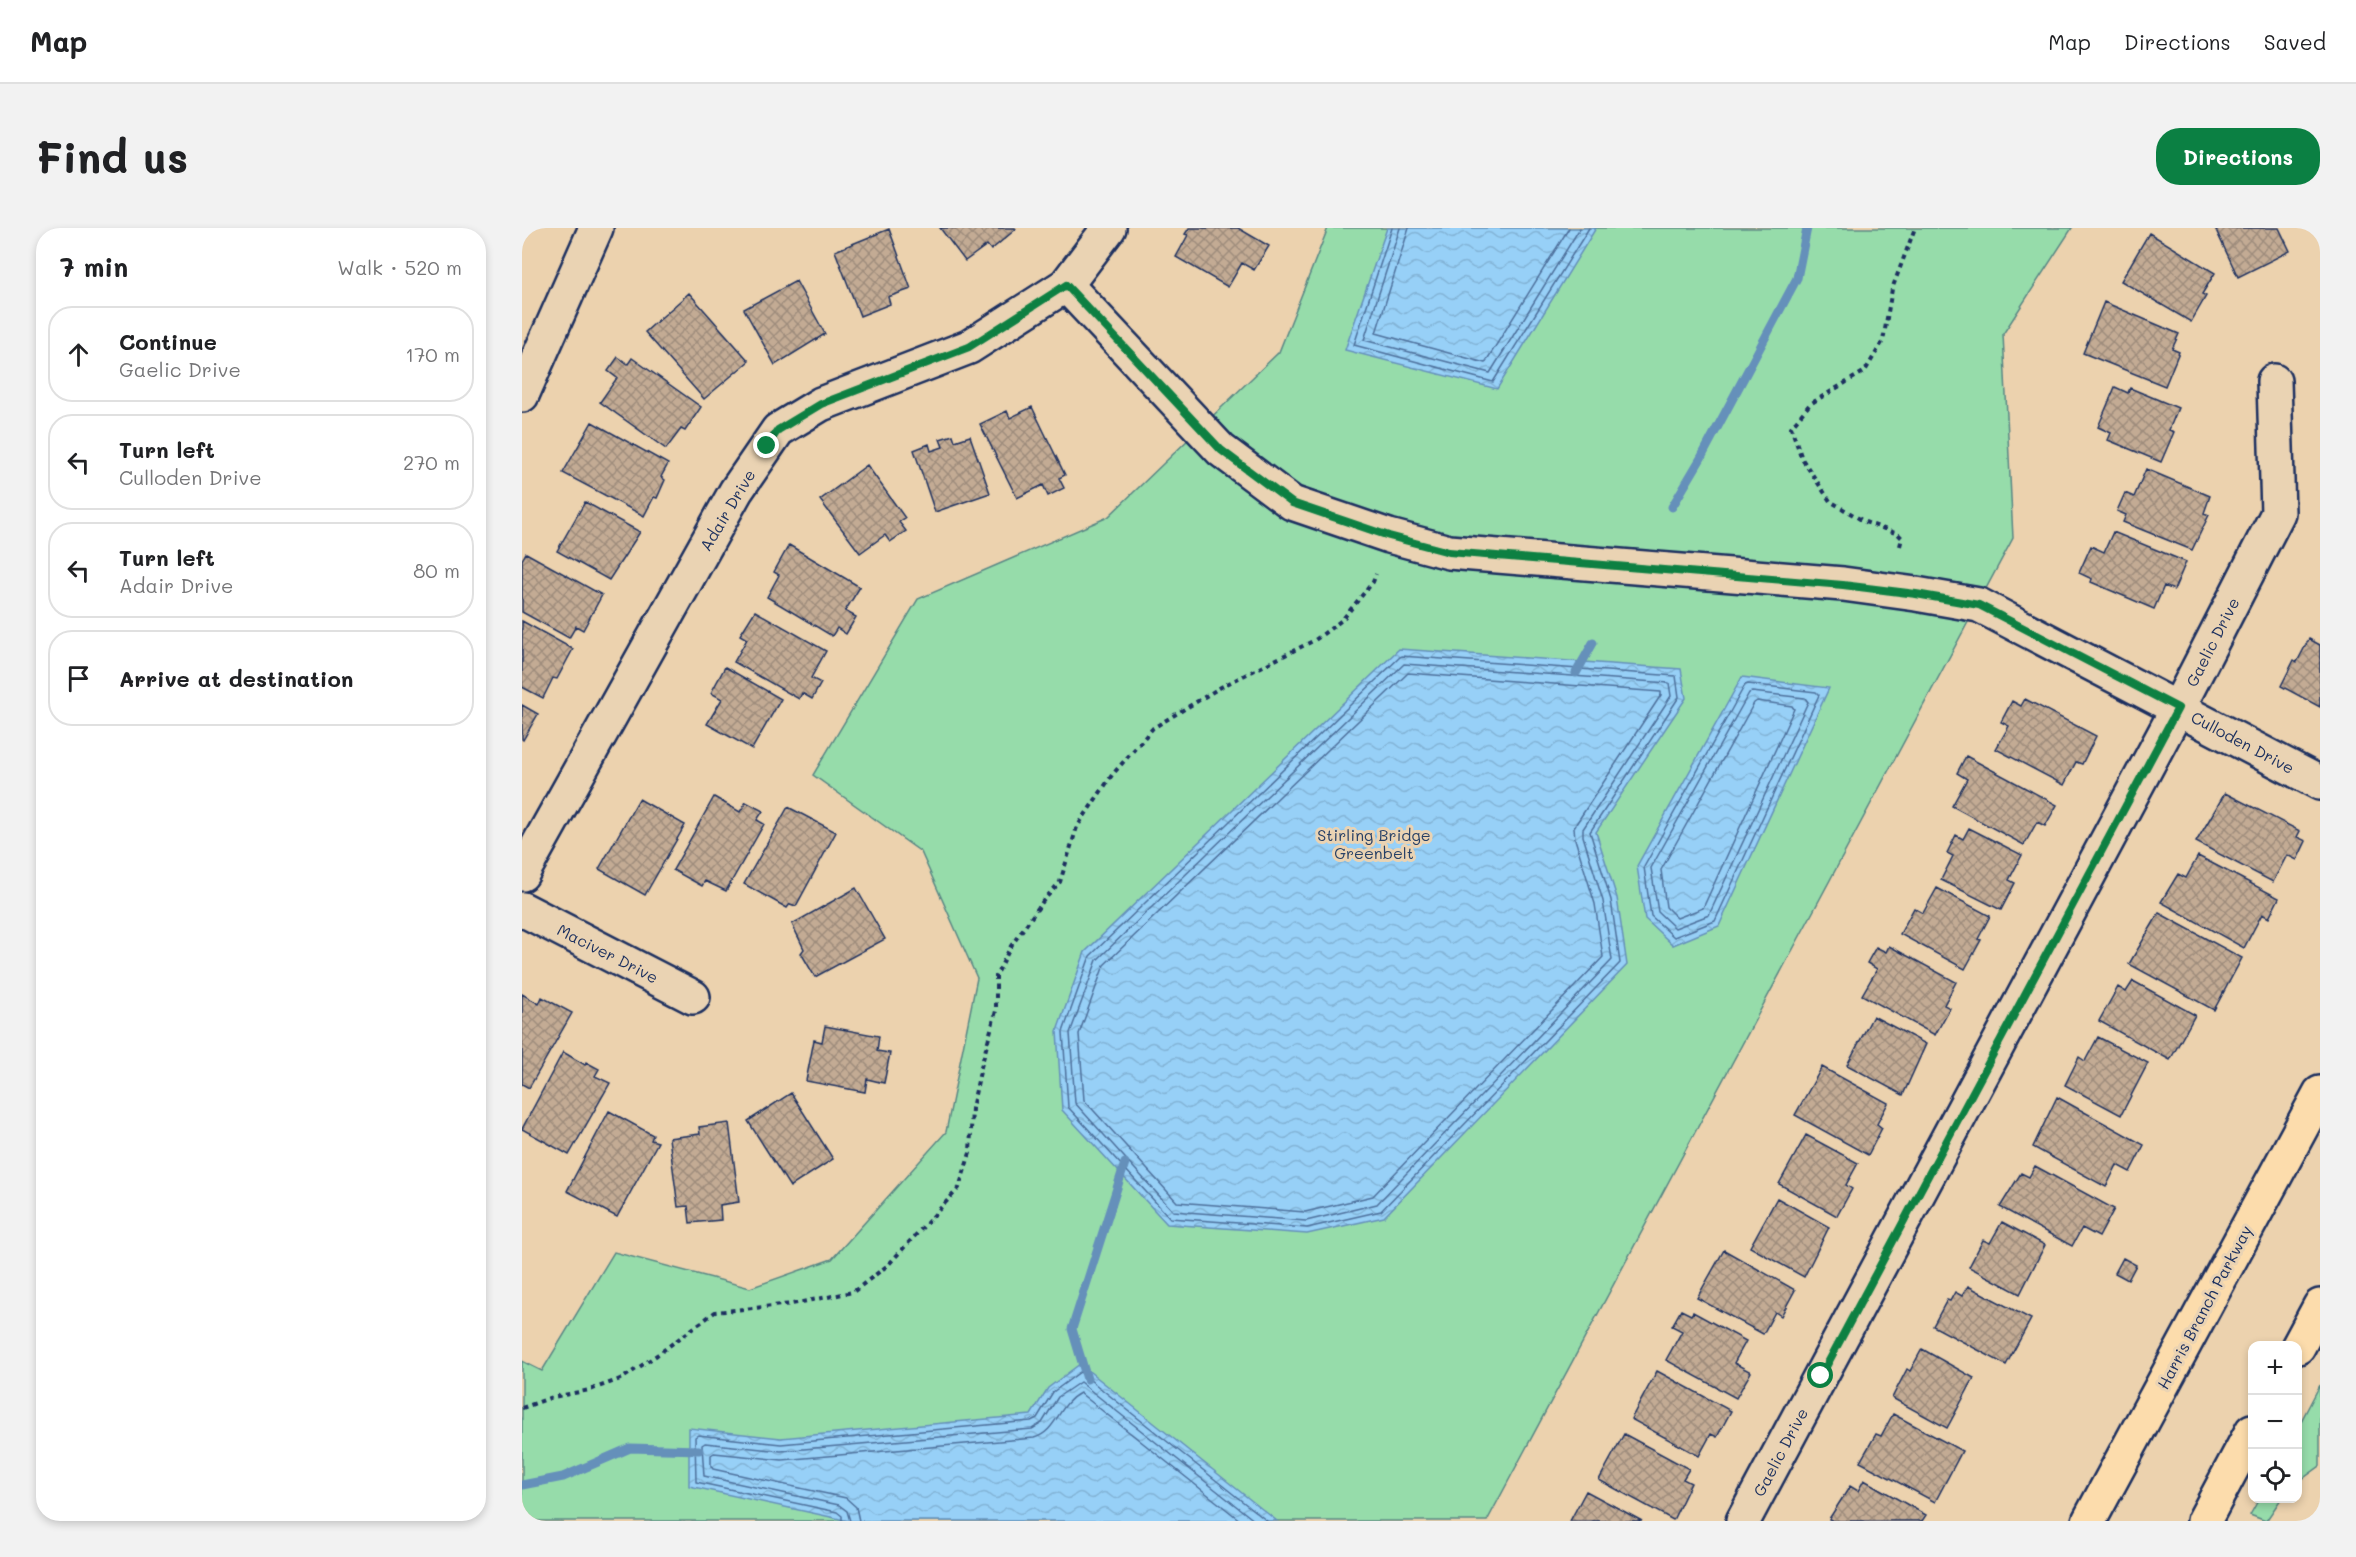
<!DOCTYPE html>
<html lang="en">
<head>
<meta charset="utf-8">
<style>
	:root { --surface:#fff; --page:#f2f2f2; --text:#202124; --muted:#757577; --line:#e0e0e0; --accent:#0b8043 }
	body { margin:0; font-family:Mali,sans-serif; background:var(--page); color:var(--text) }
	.controls { position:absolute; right:18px; bottom:18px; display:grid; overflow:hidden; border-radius:12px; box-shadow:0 3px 9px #0003 }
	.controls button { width:54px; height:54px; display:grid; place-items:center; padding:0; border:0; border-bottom:2px solid var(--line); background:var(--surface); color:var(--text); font:30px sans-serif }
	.stop { position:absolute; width:18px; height:18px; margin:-14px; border:4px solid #0b8043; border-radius:50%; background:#fff }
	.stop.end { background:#0b8043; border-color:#fff; box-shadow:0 2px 6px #0008 }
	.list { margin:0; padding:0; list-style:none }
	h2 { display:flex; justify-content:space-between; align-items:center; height:78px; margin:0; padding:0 24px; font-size:26px }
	h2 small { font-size:20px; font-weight:400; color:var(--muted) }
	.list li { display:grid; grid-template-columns:39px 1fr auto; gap:18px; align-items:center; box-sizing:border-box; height:96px; margin:0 12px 12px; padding:0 12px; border:2px solid var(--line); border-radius:24px }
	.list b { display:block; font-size:22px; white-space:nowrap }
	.list p { margin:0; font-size:20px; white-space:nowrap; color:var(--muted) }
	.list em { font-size:20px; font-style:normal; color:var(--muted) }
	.icon { flex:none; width:33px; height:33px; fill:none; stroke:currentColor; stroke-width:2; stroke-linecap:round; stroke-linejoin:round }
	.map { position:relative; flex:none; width:1798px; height:1293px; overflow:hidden; border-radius:24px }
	header { display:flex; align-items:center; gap:36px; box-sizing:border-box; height:84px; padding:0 30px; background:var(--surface); border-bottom:2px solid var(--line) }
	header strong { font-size:28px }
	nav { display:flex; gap:33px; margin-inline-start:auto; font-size:21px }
	.intro { display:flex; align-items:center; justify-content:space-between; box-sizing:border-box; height:144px; padding:0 36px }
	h1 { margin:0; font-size:42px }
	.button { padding:15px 27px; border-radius:24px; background:var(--accent); color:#fff; font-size:21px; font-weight:700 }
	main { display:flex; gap:36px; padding:0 36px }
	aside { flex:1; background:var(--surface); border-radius:24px; box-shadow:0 3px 9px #0003 }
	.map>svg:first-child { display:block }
	.green { fill:#96dcaa; stroke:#588684; stroke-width:1.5 }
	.water { fill:url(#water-waves); stroke:#6590ba; stroke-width:1.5 }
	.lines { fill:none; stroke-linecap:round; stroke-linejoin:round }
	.shore { stroke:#4d6f9b; stroke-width:1.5 }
	.stream { stroke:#6590ba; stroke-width:9 }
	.building { fill:url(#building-cross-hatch); stroke:#1b2f5e; stroke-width:1.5 }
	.minor-casing { stroke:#1b2f5e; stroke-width:38 }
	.major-casing { stroke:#1b2f5e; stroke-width:38 }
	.path { stroke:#1b2f5e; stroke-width:4; stroke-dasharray:4.5 4.5; stroke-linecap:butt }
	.minor { stroke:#ead3b3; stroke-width:33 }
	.major { stroke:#fcdcac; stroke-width:33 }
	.route { stroke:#0b8043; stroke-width:8 }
	.labels { text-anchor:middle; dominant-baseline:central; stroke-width:6; stroke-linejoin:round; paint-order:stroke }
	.street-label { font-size:16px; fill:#1b2f5e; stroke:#ead3b3 }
	.park-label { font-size:16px; fill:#274066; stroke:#ead3b3 }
</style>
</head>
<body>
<header>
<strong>Map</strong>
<nav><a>Map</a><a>Directions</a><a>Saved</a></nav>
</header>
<div class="intro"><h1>Find us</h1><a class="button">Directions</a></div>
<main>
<aside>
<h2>7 min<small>Walk · 520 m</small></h2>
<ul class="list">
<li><svg class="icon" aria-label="ahead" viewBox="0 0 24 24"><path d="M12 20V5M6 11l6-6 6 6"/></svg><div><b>Continue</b><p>Gaelic Drive</p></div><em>170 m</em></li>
<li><svg class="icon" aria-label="left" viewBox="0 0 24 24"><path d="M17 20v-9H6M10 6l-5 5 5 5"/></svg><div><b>Turn left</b><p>Culloden Drive</p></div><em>270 m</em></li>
<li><svg class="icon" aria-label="left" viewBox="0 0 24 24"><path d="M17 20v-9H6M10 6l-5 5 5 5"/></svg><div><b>Turn left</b><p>Adair Drive</p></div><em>80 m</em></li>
<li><svg class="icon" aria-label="arrive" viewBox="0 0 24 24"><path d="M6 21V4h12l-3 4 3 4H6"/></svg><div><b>Arrive at destination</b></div></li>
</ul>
</aside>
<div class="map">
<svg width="1798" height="1293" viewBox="0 0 1798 1293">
	<defs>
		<pattern id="water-waves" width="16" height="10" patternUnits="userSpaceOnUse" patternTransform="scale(1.5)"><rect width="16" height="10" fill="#97d0f7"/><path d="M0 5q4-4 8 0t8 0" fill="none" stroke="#82b3d6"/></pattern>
		<pattern id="building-cross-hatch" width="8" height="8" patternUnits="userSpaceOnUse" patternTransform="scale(1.5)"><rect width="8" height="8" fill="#c3ab94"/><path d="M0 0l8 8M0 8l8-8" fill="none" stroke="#9e8c7c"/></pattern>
	</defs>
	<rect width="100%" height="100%" fill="#ecd2ae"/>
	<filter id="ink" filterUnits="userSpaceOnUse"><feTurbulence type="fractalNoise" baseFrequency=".0167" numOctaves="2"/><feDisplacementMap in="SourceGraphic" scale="12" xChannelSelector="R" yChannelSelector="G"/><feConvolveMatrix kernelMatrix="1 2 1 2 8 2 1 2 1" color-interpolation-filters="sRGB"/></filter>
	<g filter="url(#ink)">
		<path class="green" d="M806 0H1550L1481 106 1491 310 965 1293H0V1133L20 1143 92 1024 228 1060 310 1031 424 904 455 750 399 624 291 547 396 371 586 289 757 124Z
			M1798 1157V1238L1776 1254V1199Z
			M1737 1271H1759L1744 1293 1728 1287Z"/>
		<path class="water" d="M865 0H1074L975 161 823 122Z
			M877 421 1159 441 1164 470 1074 604 1095 670 1105 737 862 989 785 1006 645 996 540 882 535 803 563 724Z
			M1220 449 1307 460 1197 698 1151 717 1123 691 1115 638Z
			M558 1136 755 1293H327L167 1258V1200L259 1210 509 1187 526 1160Z"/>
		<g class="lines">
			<path class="shore" d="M870 0 832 117 971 154 1067 0
				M878 0 842 112 968 145 1058 0
				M887 0 854 105 963 135 1047 0
				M879 428 1154 448 1157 469 1068 604 1089 672 1098 735 859 983 785 1000 648 990 546 879 541 804 568 728Z
				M882 436 1147 455 1149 468 1061 601V608L1081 673 1090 732 855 976 784 993 651 983 553 875 548 805 575 732Z
				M886 445 1139 464V467L1052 599 1053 611 1073 676 1081 729 851 968 783 984 655 974 562 872 557 806 582 737Z
				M1226 456 1294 464 1297 467 1193 693 1152 709 1129 688 1122 639 1223 457Z
				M1230 464 1283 470 1286 474 1187 687 1153 700 1136 684 1129 640 1227 465Z
				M1235 473 1270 478 1272 481 1181 680 1155 690 1144 679 1139 642 1232 475Z
				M320 1293V1288L315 1284 174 1254 173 1209 176 1207 259 1216 509 1193 515 1190 531 1164 558 1144 745 1293
				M328 1293 325 1283 317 1277 182 1248 180 1217 183 1215 259 1223 510 1201 520 1195 536 1169 558 1154 733 1293
				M337 1293 334 1279 324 1270 191 1241 189 1238V1227L192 1225 260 1232 512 1210C535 1204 536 1176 558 1165L719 1293"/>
			<path class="stream" d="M1150 279 1179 230 1275 50 1285 0
				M1054 445 1071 415
				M565 1151 550 1101 603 935
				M0 1257 41 1249 108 1220 177 1222"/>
		</g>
		<path class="building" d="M418 0H493L494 1 469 22 465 17 443 33Z
			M667 0H716L747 18 732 42 720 35 706 59 654 29 666 7 663 6Z
			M1693 0H1757L1768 23 1716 49Z
			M367 1 389 61 366 69 368 76 338 88 313 23Z
			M1627 5 1693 45 1680 66 1684 68 1669 94 1599 53Z
			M274 53 303 106 253 137 222 81Z
			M167 65 227 133 182 171 123 104Z
			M1582 74 1657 106 1650 121 1657 124 1643 158 1561 125Z
			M96 129 106 136 110 130 179 179 163 203 159 201 144 221 78 174 95 150 86 143Z
			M1593 159 1606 165 1608 160 1656 180 1647 202 1652 204 1639 234 1586 212 1589 205 1576 199Z
			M510 179 543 247 537 250 542 260 526 268 521 257 495 270 458 196 485 183 488 190Z
			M70 194 146 236 139 249 143 252 135 270 132 269 122 288 41 245Z
			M431 207 433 213 448 208 468 265 413 284 392 222 407 216 409 223 421 219 418 211Z
			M345 237 383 290 377 294 384 303 368 314 363 307 338 325 298 272Z
			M1624 241 1688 268 1682 285 1687 287 1670 322 1601 294 1604 287 1595 283 1603 265 1612 269Z
			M63 274 118 304 87 352 35 323Z
			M1591 304 1664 334 1652 362 1642 358 1632 381 1569 354 1570 351 1557 345 1569 318 1582 324Z
			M267 317 338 359 323 383 334 389 324 406 315 400 310 408 245 369 257 347 252 344Z
			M4 325 80 367 61 402 54 398 47 410 0 384V332Z
			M233 383 304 423 289 450 299 455 290 471 280 465 277 471 212 434 225 411 218 407Z
			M0 393 51 421 35 451 31 450 21 470 0 459Z
			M1787 411 1798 417V479L1759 458 1772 432 1775 434Z
			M203 439 259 471 230 521 185 496 200 471 189 465Z
			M1503 471 1574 508 1560 536 1554 534 1542 557 1474 521 1487 498 1479 494 1490 473 1499 478Z
			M0 477 16 486 1 512 0 511Z
			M1444 528 1535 577 1523 598 1515 594 1502 617 1430 578 1445 551 1435 545Z
			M1703 565 1778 603 1775 609 1784 613 1775 632 1765 627 1751 654 1674 614Z
			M192 569 218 584 224 574 241 583 235 592 242 596 204 663 183 653 180 658 151 642Z
			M117 571 163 597 123 667 77 641Z
			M266 579 314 604 274 678 268 676 265 680 222 656Z
			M1447 600 1500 627 1487 652 1493 655 1479 682 1419 652 1431 628 1425 625 1434 607 1441 611Z
			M1676 628 1757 670 1747 690 1740 686 1722 720 1639 674 1656 646 1664 650Z
			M334 660 363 711 293 749 279 725 282 721 270 696Z
			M1415 660 1468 688 1456 711 1459 712 1443 741 1378 706 1392 680 1401 685Z
			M1637 685 1720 730 1692 782 1607 736Z
			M1367 718 1434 754 1422 777 1428 780 1413 807 1340 767 1355 741 1345 735 1354 719 1364 724Z
			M1611 753 1673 787 1648 832 1577 793 1596 759 1604 764Z
			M0 766 17 776 20 769 50 785 7 860 0 856Z
			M1351 788 1404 816 1381 867 1325 837Z
			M303 798 357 808 355 823 368 825 362 855 345 851 343 864 284 853 292 812 300 814Z
			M1576 809 1626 835 1599 887 1543 857 1557 829 1563 833Z
			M41 824 63 837 64 834 77 841 73 848 88 855 47 927 0 901Z
			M1300 839 1366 875 1355 896 1360 900 1346 927 1273 887Z
			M269 865 311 931 268 959 226 893Z
			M1535 869 1622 917 1608 944 1595 937 1584 959 1511 919Z
			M87 883 131 907 129 912 136 914 95 989 45 963Z
			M207 895 217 974 198 977 199 992 168 995 166 978 156 979 147 910 178 906 177 899Z
			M1284 907 1336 935 1324 957 1330 961 1315 988 1257 956Z
			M1513 938 1592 981 1577 1009 1560 1000 1550 1018 1478 979 1499 945 1507 949Z
			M1255 970 1307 999 1282 1049 1228 1019Z
			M1480 994 1523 1017 1498 1066 1447 1039 1461 1012 1468 1015Z
			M1202 1022 1273 1062 1259 1088 1253 1084 1241 1106 1175 1070Z
			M1601 1030 1614 1037 1606 1052 1593 1045Z
			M1446 1058 1509 1091 1484 1137 1411 1098 1425 1072 1428 1073 1433 1064 1440 1068Z
			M1159 1082 1169 1087 1171 1084 1224 1113 1212 1135 1229 1144 1214 1170 1144 1132 1160 1103 1150 1098Z
			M1400 1121 1452 1150 1425 1200 1370 1170 1385 1141 1388 1143Z
			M1135 1143 1209 1183 1195 1209 1189 1206 1177 1228 1109 1191Z
			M1371 1186 1440 1223 1413 1274 1338 1234 1354 1206 1359 1208Z
			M1102 1206 1167 1241 1161 1251 1169 1255 1151 1292 1077 1252Z
			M1342 1252 1404 1287 1400 1293H1311L1307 1291 1328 1258 1336 1263Z
			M1064 1263 1120 1293H1048Z"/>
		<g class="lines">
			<g class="minor-casing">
				<path id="minor" d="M544 57 699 222 770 275 867 308 927 324 1321 356 1394 366 1457 377 1798 555
					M0 167 74 0
					M0 646 214 263 256 202 299 176 447 119 544 57 587 0
					M0 681 171 769
					M1221 1293 1656 480 1756 285 1752 153"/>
			</g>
			<g class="major-casing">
				<path id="major" d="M1776 1119 1798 1078
					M1567 1293 1798 865
					M1682 1293 1730 1203"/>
			</g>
			<path class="path" d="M1378 318 1380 310 1376 306 1343 294 1308 273 1280 231 1269 199 1288 176 1343 143 1361 113 1370 61 1393 0
				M0 1180 31 1169 68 1162 101 1150 135 1127 193 1084 270 1076 331 1064 366 1037 437 960 448 925 450 880 459 839 474 783V748L489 718 521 673 538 654 555 599 590 547 631 500 699 459 793 412 820 392 851 354 854 346"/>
			<use href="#minor" class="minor"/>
			<use href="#major" class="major"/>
		</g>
	</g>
	<g class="lines" filter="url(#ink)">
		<path class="route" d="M245 218 256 202 299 176 447 119 544 57 699 222 770 275 867 308 927 324 1321 357 1394 366 1457 377 1656 480 1299 1148"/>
	</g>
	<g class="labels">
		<g class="street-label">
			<text transform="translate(205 282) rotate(-59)">Adair Drive</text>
			<text transform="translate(1690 414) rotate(-63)">Gaelic Drive</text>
			<text transform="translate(1721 514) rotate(28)">Culloden Drive</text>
			<text transform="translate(86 725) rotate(27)">Maciver Drive</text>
			<text transform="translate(1682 1079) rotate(-62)">Harris Branch Parkway</text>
			<text transform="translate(1258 1224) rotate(-62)">Gaelic Drive</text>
		</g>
		<g class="park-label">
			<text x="852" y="606">Stirling Bridge<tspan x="852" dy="18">Greenbelt</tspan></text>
		</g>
	</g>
</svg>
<div class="controls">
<button>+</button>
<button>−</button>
<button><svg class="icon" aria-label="locate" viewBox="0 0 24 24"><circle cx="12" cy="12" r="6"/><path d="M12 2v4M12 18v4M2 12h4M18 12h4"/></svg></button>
</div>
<div class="stop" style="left:1299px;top:1148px"></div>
<div class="stop end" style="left:245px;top:218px"></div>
</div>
</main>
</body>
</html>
